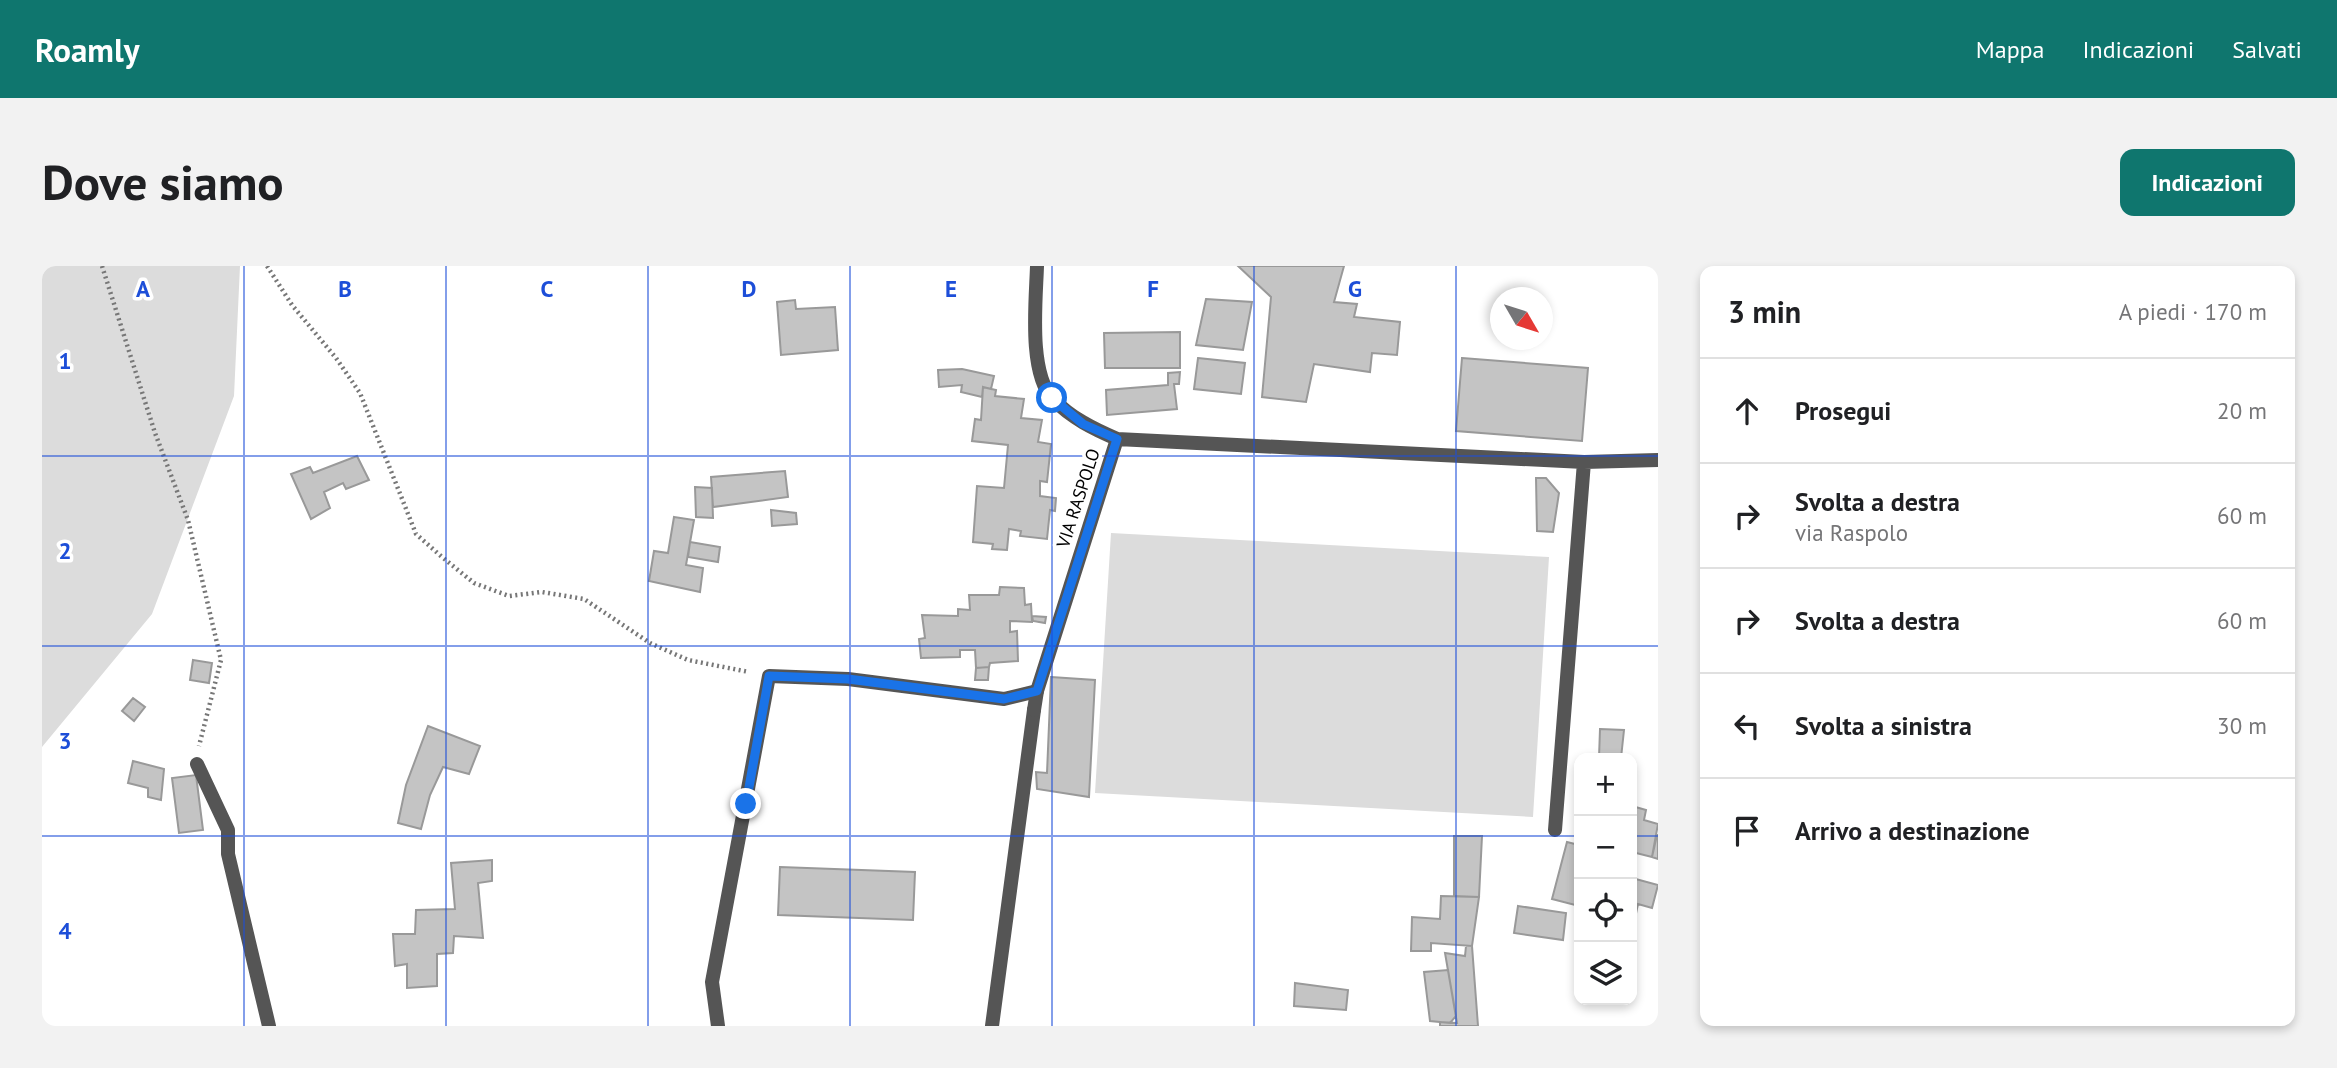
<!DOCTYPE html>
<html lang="it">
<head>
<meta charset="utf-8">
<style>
	:root { --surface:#fff; --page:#f2f2f2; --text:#202124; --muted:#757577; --line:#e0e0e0; --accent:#0f766e }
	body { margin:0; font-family:"PT Sans",sans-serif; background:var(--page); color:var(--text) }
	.controls { position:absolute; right:21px; bottom:21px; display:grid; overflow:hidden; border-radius:14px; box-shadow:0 4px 10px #0003 }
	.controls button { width:63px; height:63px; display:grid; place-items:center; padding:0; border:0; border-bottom:2px solid var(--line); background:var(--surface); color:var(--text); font:35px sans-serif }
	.compass { position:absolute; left:1448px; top:21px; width:63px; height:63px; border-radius:50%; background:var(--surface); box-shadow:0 4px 10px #0003; rotate:129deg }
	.stop { position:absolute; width:21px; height:21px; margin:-16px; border:5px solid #1a73e8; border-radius:50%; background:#fff }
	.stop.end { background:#1a73e8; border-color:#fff; box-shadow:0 2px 7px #0008 }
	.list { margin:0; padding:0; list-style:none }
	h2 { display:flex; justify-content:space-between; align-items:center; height:91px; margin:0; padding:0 28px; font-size:30px }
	h2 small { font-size:23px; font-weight:400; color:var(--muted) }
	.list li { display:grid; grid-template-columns:46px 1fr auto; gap:21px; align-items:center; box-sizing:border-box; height:105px; padding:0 28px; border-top:2px solid var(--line) }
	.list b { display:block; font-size:26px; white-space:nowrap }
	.list p { margin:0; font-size:23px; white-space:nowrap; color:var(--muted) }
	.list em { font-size:23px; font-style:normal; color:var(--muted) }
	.icon { flex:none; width:38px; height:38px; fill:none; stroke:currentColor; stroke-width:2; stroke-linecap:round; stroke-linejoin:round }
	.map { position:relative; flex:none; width:1616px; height:760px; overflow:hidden; border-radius:14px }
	header { display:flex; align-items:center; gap:42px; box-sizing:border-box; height:98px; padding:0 35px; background:var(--accent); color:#fff }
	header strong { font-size:33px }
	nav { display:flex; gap:38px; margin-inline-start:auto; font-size:24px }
	.intro { display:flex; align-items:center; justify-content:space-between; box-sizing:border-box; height:168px; padding:0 42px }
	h1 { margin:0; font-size:49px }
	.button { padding:18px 32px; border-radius:14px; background:var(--accent); color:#fff; font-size:24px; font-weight:700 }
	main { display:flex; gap:42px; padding:0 42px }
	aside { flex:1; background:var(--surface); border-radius:14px; box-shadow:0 4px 10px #0003 }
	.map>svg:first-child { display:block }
	.green { fill:#dcdcdc }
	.building { fill:#c4c4c4; stroke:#999; stroke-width:2 }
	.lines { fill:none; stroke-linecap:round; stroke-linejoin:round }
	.path { stroke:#777; stroke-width:4.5; stroke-dasharray:2 3.5; stroke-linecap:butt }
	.lane { stroke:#555; stroke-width:14 }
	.street { stroke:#555; stroke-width:14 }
	.route { stroke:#1a73e8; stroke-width:9 }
	.grid { fill:none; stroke:#1d4ed8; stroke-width:2; stroke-opacity:0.55 }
	.labels { text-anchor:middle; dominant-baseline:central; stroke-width:7; stroke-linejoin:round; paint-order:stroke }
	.street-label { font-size:18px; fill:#000; stroke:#fff }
	.grid-label { font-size:23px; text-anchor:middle; font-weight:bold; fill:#1d4ed8; stroke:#fff; stroke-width:7; stroke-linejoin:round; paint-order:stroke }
</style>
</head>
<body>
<header>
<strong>Roamly</strong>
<nav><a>Mappa</a><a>Indicazioni</a><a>Salvati</a></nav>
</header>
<div class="intro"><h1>Dove siamo</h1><a class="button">Indicazioni</a></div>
<main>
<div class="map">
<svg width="1616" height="760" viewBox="0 0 1616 760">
	<rect width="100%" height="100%" fill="#fff"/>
	<path class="green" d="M0 0H198L192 130 110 348 0 481Z
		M1069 267 1507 291 1491 551 1053 527Z"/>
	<path class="building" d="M1196 0H1302L1292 36 1315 38 1312 51 1358 56 1355 89 1330 87 1328 106 1272 98 1264 136 1220 131 1229 31Z
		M1164 33 1210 36 1201 84 1154 79Z
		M753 34 754 43 793 41 796 84 739 89 735 36Z
		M1138 66V102H1063L1062 67Z
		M1156 92 1203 97 1199 128 1152 123Z
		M1420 92 1546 102 1540 175 1414 165Z
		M920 103 952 110 949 123 941 121 940 131 919 126 920 119 897 121 896 104Z
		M1138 106 1137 118H1132L1135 143 1065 149 1064 124 1126 119V107Z
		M941 121 954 124 953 130 982 133 979 152 1000 154 996 176 1009 178 1005 216 998 215V230L1014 232 1013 245 1008 244 1005 273 978 270 979 265 967 263 965 284 950 283 951 278 931 276 935 220 962 222 966 179 930 175 933 153 939 154Z
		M315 190 327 214 304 223 301 217 282 226 288 242 269 253 249 208 268 201 271 207Z
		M743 205 746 231 671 241 669 211Z
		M1494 212H1504L1517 227 1511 266 1495 265Z
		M653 221 670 222 671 252 654 251Z
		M729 244 754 247 755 258 730 260Z
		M632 251 652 254 644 299 661 302 658 326 607 315 612 285 626 287Z
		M648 276 678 281 676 296 646 291Z
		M958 321 982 322 983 339 989 338 990 356 968 355V366L975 365 976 395 948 397 947 401 934 402 933 384H918V391L879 392 877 373 883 372 880 349 916 350V343L928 344 927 329H957Z
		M990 350 1004 351 1003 357 991 355Z
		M151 394 170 397 167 417 148 414Z
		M947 401 946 414H933L934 402Z
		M1009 411 1053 414 1047 531 995 523 994 506 1005 507Z
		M91 432 103 441 92 455 80 445Z
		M386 460 438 480 427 508 401 501 388 529 379 563 356 557 364 519Z
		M1558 463 1582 464 1579 492H1557Z
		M91 495 122 503 119 534 106 531V522L86 517Z
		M154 509 161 564 137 567 130 512Z
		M1590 540 1604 544 1602 554 1616 558 1610 591 1590 586Z
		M1615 569H1616V593L1610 591Z
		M1412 570H1440L1437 631 1412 630Z
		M1525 576 1537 579V640L1510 633Z
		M450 594V615L436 617 441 672 412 670 411 687 395 688V720L365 722V698L353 700 351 668H373L374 644 413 643 409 597Z
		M738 601 873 606 871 654 736 649Z
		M1590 612 1616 619 1610 642 1596 638 1592 657Z
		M1399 630 1437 631 1430 680 1389 677V685H1369L1370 651 1398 653Z
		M1476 640 1524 647 1521 674 1472 667Z
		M1424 680H1430L1436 760H1398V756L1415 757 1403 687 1423 690Z
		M1406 704 1414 750 1408 757 1388 755 1382 706Z
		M1253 717 1306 724 1304 744 1252 740Z"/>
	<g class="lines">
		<path class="path" d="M60 0 113 167 146 254 179 394 157 480
			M225 0 250 39 294 92 318 127 374 268 400 291 432 317 467 330 500 326 542 333 608 377 646 394 707 406"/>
		<path class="lane" d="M155 498 186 564V588L227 760
			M676 760 670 716 727 410 806 413 962 433 995 425
			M950 760 992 444"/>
		<path class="street" d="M995 0C994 34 986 107 1011 133 1029 152 1052 163 1075 173
			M992 444 995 425 1075 173 1542 196 1616 194
			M1513 564 1542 196"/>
	</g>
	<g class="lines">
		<path class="route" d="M704 538 727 410 806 413 962 433 995 425 1075 173 1041 158 1010 132"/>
	</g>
	<path class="grid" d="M202 0V760M404 0V760M606 0V760M808 0V760M1010 0V760M1212 0V760M1414 0V760M0 190H1616M0 380H1616M0 570H1537M1590 570H1616"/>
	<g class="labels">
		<g class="street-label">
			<text transform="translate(1036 232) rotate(-72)">VIA RASPOLO</text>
		</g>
	</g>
	<g class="grid-label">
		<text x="101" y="31">A</text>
		<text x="303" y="31">B</text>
		<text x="505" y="31">C</text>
		<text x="707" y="31">D</text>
		<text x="909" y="31">E</text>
		<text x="1111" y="31">F</text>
		<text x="1313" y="31">G</text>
		<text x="23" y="103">1</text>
		<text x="23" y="293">2</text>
		<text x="23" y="483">3</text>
		<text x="23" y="673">4</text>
	</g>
</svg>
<div class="controls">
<button>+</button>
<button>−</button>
<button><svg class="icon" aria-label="locate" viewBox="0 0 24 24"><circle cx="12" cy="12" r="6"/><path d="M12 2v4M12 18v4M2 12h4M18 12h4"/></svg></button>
<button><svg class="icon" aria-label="layers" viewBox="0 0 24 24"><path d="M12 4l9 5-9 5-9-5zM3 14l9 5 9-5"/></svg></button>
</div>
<svg class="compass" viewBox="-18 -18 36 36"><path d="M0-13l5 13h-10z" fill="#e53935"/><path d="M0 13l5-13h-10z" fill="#757577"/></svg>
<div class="stop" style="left:1010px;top:132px"></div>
<div class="stop end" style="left:704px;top:538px"></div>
</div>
<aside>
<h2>3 min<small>A piedi · 170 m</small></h2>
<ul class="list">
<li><svg class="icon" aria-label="ahead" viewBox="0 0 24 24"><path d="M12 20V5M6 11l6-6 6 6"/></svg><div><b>Prosegui</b></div><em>20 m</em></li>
<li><svg class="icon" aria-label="right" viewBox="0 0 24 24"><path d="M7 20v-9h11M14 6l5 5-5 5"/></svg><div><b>Svolta a destra</b><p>via Raspolo</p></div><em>60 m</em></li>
<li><svg class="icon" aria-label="right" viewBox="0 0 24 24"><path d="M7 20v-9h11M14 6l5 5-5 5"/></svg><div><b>Svolta a destra</b></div><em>60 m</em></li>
<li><svg class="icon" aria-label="left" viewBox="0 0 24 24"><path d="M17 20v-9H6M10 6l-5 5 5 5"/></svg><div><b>Svolta a sinistra</b></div><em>30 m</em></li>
<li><svg class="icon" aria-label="arrive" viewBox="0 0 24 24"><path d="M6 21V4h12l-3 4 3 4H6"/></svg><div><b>Arrivo a destinazione</b></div></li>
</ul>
</aside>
</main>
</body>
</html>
